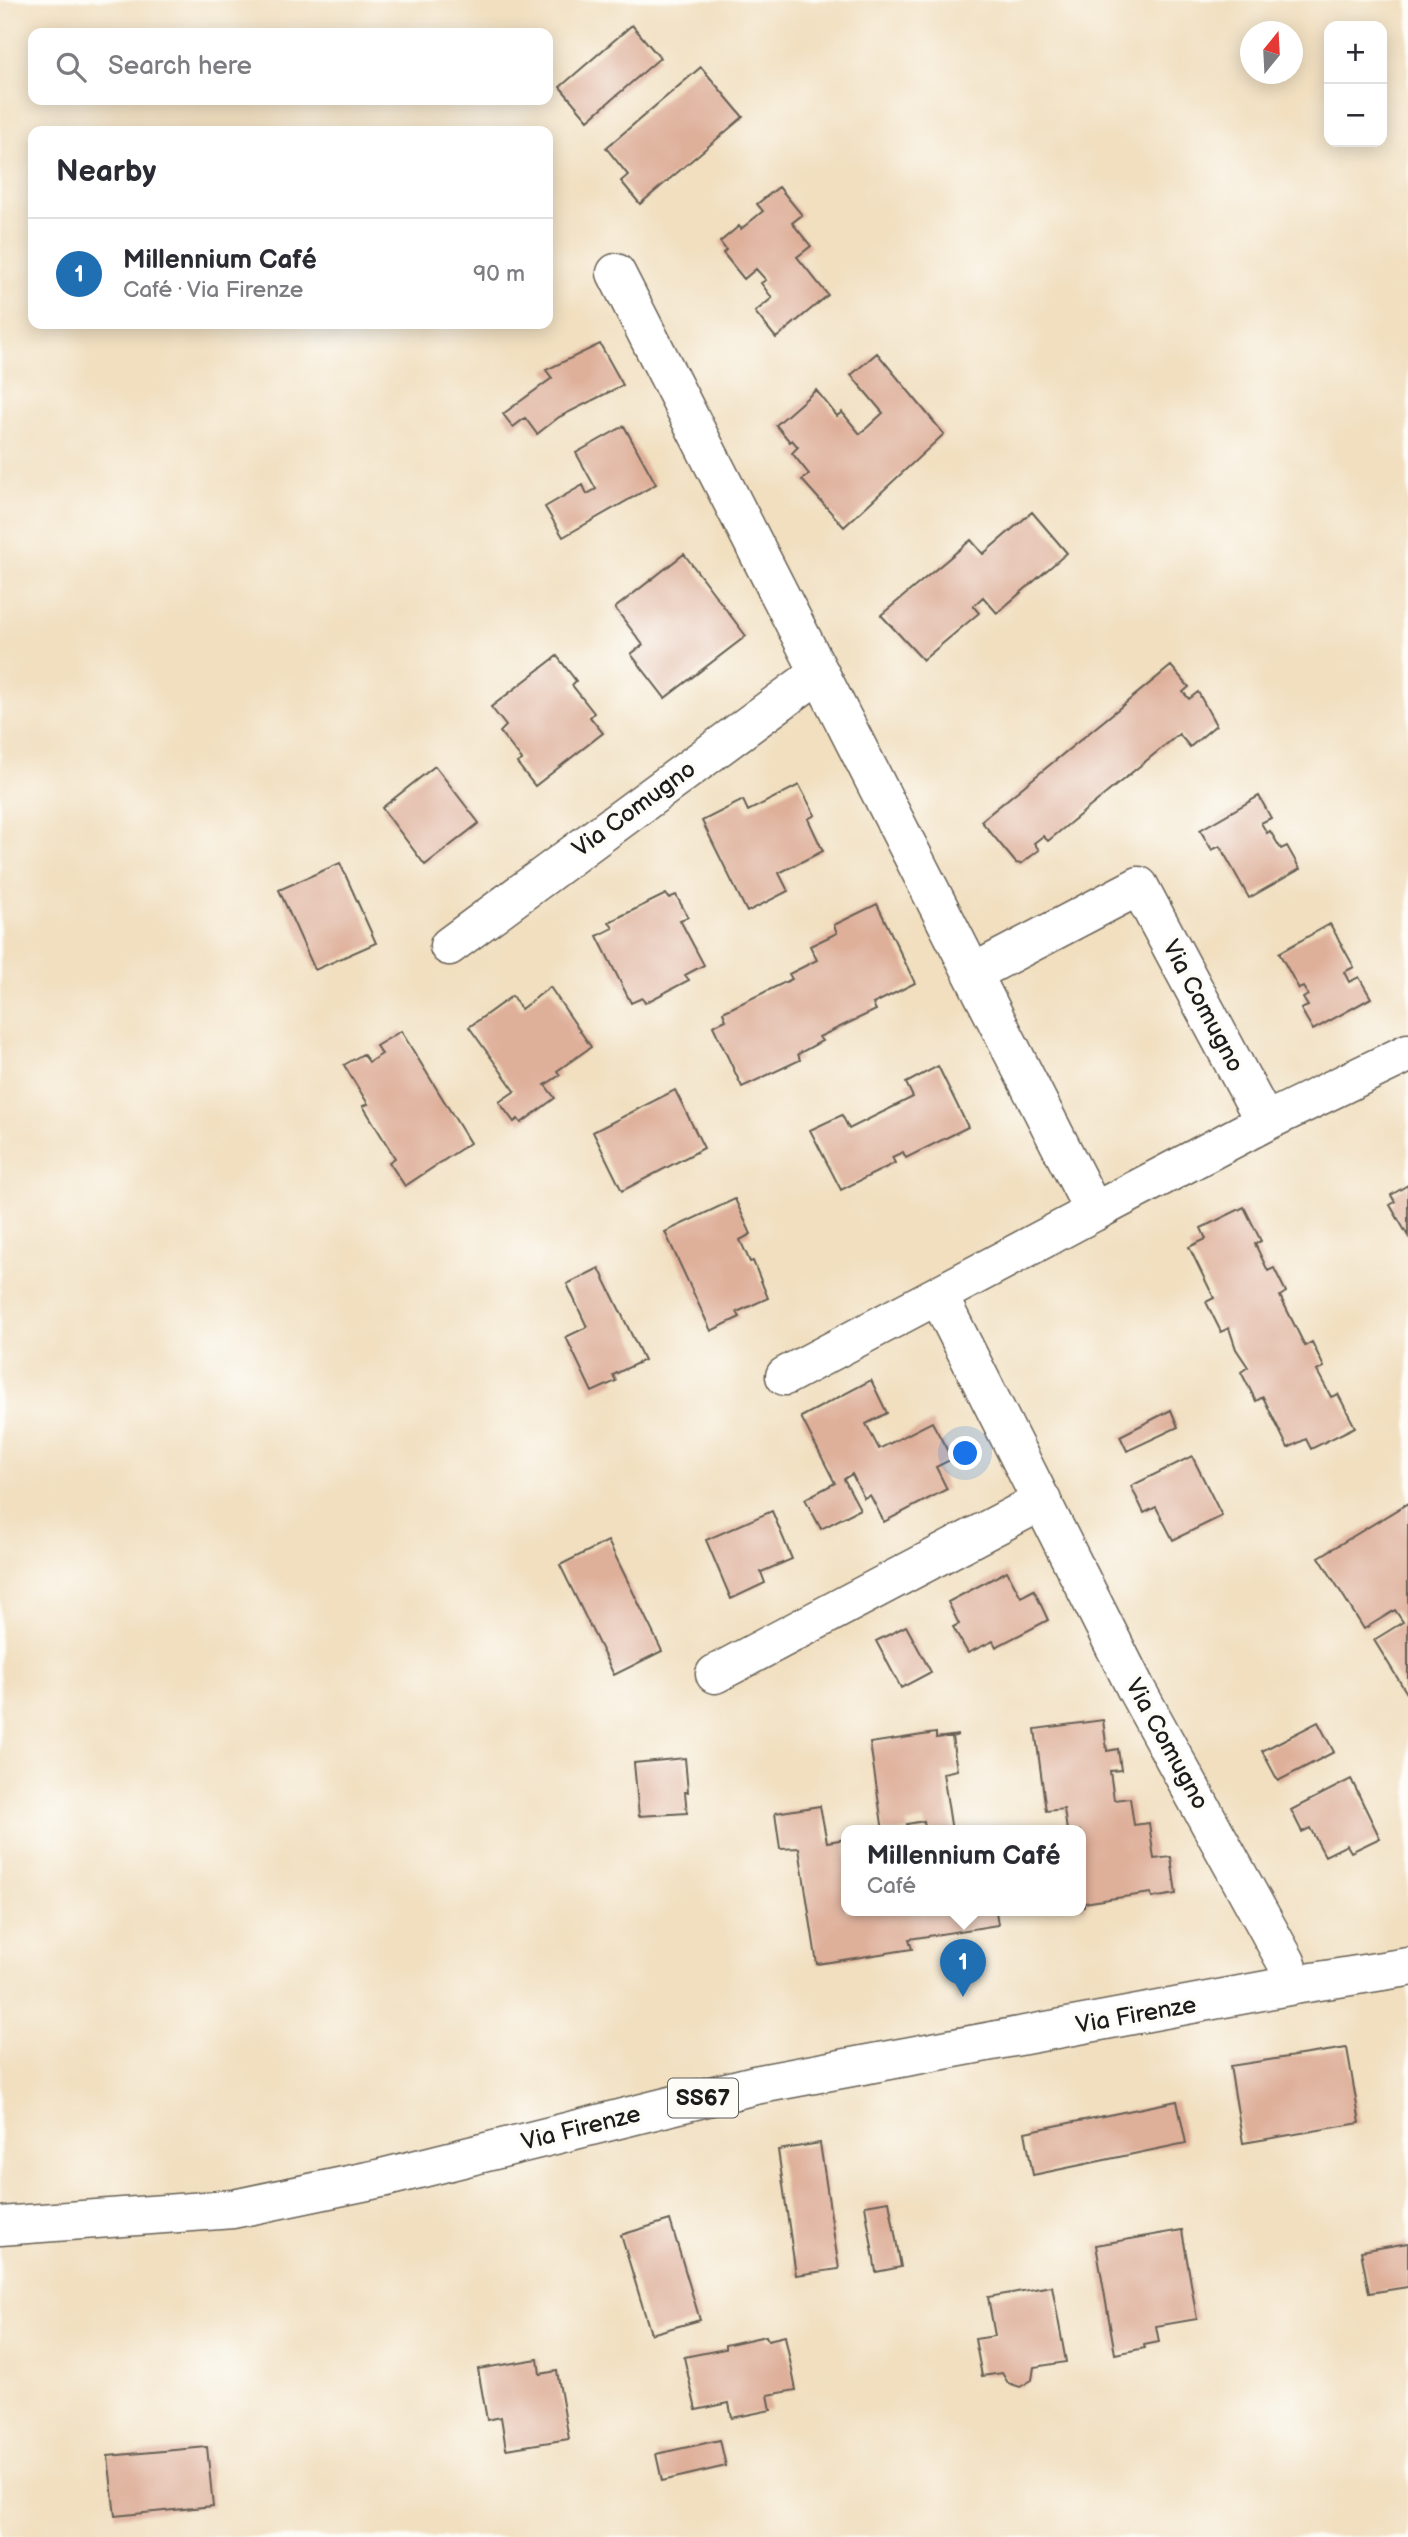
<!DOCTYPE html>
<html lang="en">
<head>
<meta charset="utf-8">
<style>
	:root { --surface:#fff; --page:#f2f2f3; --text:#2b2b33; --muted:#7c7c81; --line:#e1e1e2; --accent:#1f6fb2 }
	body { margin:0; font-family:"Balsamiq Sans",sans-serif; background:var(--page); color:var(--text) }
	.controls { position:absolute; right:21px; top:21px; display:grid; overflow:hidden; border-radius:14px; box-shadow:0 4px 18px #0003 }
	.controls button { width:63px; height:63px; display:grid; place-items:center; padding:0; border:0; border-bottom:2px solid var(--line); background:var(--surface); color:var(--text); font:35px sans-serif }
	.compass { position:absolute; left:1240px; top:21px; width:63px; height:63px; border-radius:50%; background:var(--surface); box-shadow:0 4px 18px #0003; rotate:18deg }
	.you { position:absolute; left:966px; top:1454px; width:24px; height:24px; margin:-18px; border:5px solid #fff; border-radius:50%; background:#1a73e8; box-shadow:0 0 0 10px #1a73e833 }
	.badge { display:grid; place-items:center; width:46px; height:46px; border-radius:50%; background:var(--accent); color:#fff; font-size:23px; font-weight:700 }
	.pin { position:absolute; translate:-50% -58px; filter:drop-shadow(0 2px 4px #0008) }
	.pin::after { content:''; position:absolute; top:37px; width:24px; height:21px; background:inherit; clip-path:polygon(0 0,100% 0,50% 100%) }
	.popup { position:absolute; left:841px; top:1825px; width:245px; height:91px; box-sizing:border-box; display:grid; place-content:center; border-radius:14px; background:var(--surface); filter:drop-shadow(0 2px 5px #0005); font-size:23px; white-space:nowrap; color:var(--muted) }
	.popup b { font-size:26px; color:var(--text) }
	.popup::after { content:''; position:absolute; left:50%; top:100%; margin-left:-14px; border:14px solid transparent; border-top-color:var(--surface) }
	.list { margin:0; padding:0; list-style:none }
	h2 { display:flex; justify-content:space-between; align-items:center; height:91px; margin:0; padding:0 28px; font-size:30px }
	h2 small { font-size:23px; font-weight:400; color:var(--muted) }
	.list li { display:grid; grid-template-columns:46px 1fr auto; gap:21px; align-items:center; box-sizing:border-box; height:112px; padding:0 28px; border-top:2px solid var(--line) }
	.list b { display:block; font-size:26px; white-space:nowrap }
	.list p { margin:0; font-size:23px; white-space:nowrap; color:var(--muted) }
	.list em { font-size:23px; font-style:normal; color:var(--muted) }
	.icon { flex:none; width:38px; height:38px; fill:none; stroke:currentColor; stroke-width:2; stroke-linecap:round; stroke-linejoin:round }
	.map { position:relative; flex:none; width:1408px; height:2537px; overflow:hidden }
	.search { position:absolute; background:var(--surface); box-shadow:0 4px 18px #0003; left:28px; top:28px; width:525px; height:77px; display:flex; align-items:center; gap:18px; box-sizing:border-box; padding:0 24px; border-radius:14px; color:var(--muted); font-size:26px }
	.panel { position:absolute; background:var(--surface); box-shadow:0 4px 18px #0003; left:28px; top:126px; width:525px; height:203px; border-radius:14px }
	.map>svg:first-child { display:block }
	.building { fill:#deaf99 }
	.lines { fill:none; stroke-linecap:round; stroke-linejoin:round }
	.street-casing { stroke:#676055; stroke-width:41 }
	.primary-casing { stroke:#676055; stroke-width:41 }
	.street { stroke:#fff; stroke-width:38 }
	.primary { stroke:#fff; stroke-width:38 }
	.labels { text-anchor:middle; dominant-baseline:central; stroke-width:7; stroke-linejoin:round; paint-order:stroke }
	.shield { fill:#fdfcf7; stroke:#605f5e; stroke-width:2 }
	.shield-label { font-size:23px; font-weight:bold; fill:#1c1c1c }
	.street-label { font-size:24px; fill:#1c1c1c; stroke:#fdfcf7 }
</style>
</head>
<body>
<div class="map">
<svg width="1408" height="2537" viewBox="0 0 1408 2537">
	<rect width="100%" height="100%" fill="#fdfcf7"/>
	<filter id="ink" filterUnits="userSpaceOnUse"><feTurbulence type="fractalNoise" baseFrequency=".0143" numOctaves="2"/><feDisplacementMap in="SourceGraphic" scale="14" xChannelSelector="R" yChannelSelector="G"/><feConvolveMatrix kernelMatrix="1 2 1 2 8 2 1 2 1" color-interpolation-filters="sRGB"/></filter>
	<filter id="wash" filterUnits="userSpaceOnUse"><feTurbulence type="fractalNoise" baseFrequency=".00686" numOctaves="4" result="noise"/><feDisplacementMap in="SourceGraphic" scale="28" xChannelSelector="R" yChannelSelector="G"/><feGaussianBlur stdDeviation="1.57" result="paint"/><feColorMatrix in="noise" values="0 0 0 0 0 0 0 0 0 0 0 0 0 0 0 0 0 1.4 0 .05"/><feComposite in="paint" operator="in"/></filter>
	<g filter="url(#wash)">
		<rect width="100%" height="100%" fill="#f1dfc0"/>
		<g id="blocks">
			<path class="building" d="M632 25 660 58 588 120 560 87Z
				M701 67 743 117 640 204 621 181 628 175 606 148Z
				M779 187 802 215 792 223 811 246 797 257 828 295 776 338 755 312 772 298 761 283 766 280 756 269 744 279 723 253 726 250 720 242 739 226 741 229 763 211 757 204Z
				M600 344 623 385 559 417 537 434 525 418 513 427 503 414 552 378 546 370Z
				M877 353 944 434 844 527 802 480 809 474 792 453 798 447 792 440 790 442 776 425 816 390 837 416 842 412 860 434 883 413 851 375Z
				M624 426 656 484 563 537 545 507 583 485 587 494 596 489 576 453Z
				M1032 512 1067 553 997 613 983 597 973 606 979 613 923 660 881 615 971 540 983 554Z
				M684 554 746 636 665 698 631 654 643 645 615 608Z
				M557 656 576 681 572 685 594 713 590 717 603 733 535 786 517 763 522 760 500 732 506 726 491 707Z
				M1171 666 1189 687 1183 692 1189 699 1198 692 1216 725 1190 747 1179 734 1048 841 1043 836 1034 843 1039 850 1021 864 1016 863 981 821Z
				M435 766 479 823 425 865 382 808Z
				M799 785 815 815 808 819 823 851 779 873 788 891 747 912 702 821 743 800 748 811Z
				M1259 796 1271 818 1261 823 1267 833 1270 831 1281 849 1287 846 1300 869 1249 898 1220 846 1212 850 1200 830Z
				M340 863 376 943 315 970 279 890Z
				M666 894 669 898 676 895 688 917 680 920 704 965 685 975 689 980 645 1003 642 998 631 1003 597 936 613 928 609 922Z
				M877 904 915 983 873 1004 876 1010 819 1037 822 1041 798 1054 800 1060 742 1087 713 1026 726 1020 723 1012 792 979 789 974 817 960 810 946 837 933 834 925Z
				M1330 924 1354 967 1344 972 1349 982 1359 977 1371 998 1313 1030 1301 1009 1308 1006 1303 998 1308 995 1303 987 1299 989 1279 953Z
				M550 987 591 1047 557 1071 560 1075 545 1085 555 1098 521 1123 518 1119 514 1122 499 1102 515 1091 469 1027 512 996 521 1009Z
				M401 1031 470 1143 405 1186 389 1162 395 1158 363 1106 368 1104 344 1065 363 1054 369 1062 382 1054 376 1046Z
				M938 1066 968 1127 906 1158 903 1152 892 1157 895 1163 841 1190 810 1130 842 1115 849 1129 913 1097 906 1083Z
				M675 1090 704 1148 622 1191 593 1132Z
				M1408 1185V1236L1390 1205 1395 1202 1391 1195Z
				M735 1199 751 1234 740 1240 750 1262 753 1261 768 1298 737 1312 740 1317 711 1331 665 1232Z
				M1244 1207 1261 1241 1255 1244 1268 1271 1274 1268 1286 1292 1280 1296 1305 1346 1312 1342 1324 1367 1317 1371 1331 1397 1338 1394 1355 1427 1311 1449 1306 1439 1288 1448 1263 1397 1256 1401 1241 1372 1248 1367 1236 1349 1229 1328 1221 1332 1206 1302 1214 1298 1189 1247 1206 1239 1201 1228Z
				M599 1268 644 1360 613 1375 616 1381 592 1392 566 1337 587 1327 567 1284Z
				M871 1380 887 1413 866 1424 879 1449 932 1422 952 1459 936 1467 947 1489 884 1522 870 1495 864 1498 852 1474 844 1479 860 1509 821 1529 805 1499 835 1483 801 1417Z
				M1171 1410 1178 1427 1127 1451 1120 1436Z
				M1192 1456 1222 1516 1173 1540 1156 1507 1144 1513 1131 1486Z
				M1408 1503V1695L1374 1640 1403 1622 1395 1610 1364 1629 1319 1557Z
				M772 1511 792 1559 761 1572 765 1583 731 1599 706 1540Z
				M608 1541 662 1651 614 1675 560 1565Z
				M1007 1571 1021 1597 1034 1590 1048 1620 996 1647 993 1641 968 1653 953 1627 959 1624 948 1602Z
				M906 1626 931 1672 901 1688 876 1641Z
				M1103 1720 1107 1751 1118 1749 1121 1770 1110 1771 1114 1800 1130 1798 1134 1825 1149 1823 1154 1859 1171 1857 1176 1894 1152 1898 1151 1893 1109 1899 1084 1903V1907L1080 1908V1831H1067L1064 1809 1046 1811 1035 1729Z
				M1318 1722 1334 1752 1278 1781 1262 1751Z
				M936 1733V1738L958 1735 952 1737 957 1770 943 1773 952 1831H926L924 1821 907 1824 908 1831H883L870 1743Z
				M685 1758 688 1792H685L687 1813 639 1816 634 1763Z
				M1351 1779 1380 1838 1351 1852 1347 1845 1325 1856 1310 1828 1302 1832 1291 1810Z
				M820 1806 827 1842 846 1839V1911H996L998 1925 909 1939 912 1949 817 1964 799 1848 780 1849 775 1813Z
				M1347 2048 1360 2123 1243 2143 1230 2066Z
				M1177 2101 1186 2143 1033 2175 1025 2132Z
				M820 2143 839 2269 796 2275 778 2150Z
				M889 2201 901 2267 876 2272 865 2205Z
				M670 2220 700 2320 651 2334 621 2235Z
				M1182 2230 1197 2319 1156 2326 1159 2342 1144 2345 1145 2348 1115 2354 1096 2245Z
				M1408 2243V2287L1369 2293 1361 2251Z
				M1052 2286 1066 2362 1034 2367 1032 2380 1020 2387 1008 2383 1002 2373 982 2376 975 2339 995 2336 988 2297Z
				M766 2336 768 2340 785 2336 796 2390 768 2395 771 2410 732 2418 729 2403 696 2410 684 2357 725 2349V2345Z
				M538 2359 540 2374 557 2371 569 2439 506 2449 501 2417 487 2420 478 2369Z
				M720 2440 726 2466 662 2481 656 2454Z
				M207 2447 213 2506 115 2516 108 2456Z"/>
		</g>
	</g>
	<g filter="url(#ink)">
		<use href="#blocks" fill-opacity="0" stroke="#676055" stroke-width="2"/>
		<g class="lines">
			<g class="street-casing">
				<path id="street" d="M616 273 1094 1212 938 1295
					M449 946 819 673
					M973 973 1139 886 1265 1122 1094 1212
					M1265 1122 1408 1053
					M785 1376 938 1295 1136 1689 1286 1962 1294 1985
					M715 1674 1042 1501"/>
			</g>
			<g class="primary-casing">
				<path id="primary" d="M0 2226 233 2209 382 2178 755 2085 1294 1985 1408 1967"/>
			</g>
			<use href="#street" class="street"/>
			<use href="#primary" class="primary"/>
		</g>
	</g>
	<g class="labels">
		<rect class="shield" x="668" y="2078.5" width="70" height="39" rx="5"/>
		<g class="shield-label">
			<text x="703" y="2098">SS67</text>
		</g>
		<g class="street-label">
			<text transform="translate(634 809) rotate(-36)">Via Comugno</text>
			<text transform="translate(1203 1006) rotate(62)">Via Comugno</text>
			<text transform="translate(1167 1744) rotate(61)">Via Comugno</text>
			<text transform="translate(1136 2015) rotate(-10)">Via Firenze</text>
			<text transform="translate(581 2128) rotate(-14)">Via Firenze</text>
		</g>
	</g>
</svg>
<div class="controls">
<button>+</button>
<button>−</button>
</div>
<svg class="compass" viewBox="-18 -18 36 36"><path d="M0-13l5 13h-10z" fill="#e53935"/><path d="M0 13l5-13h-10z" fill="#7c7c81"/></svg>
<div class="you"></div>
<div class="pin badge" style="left:963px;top:1997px">1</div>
<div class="popup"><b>Millennium Café</b>Café</div>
<div class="search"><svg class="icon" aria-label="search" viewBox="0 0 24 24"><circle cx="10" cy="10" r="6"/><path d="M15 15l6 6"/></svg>Search here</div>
<section class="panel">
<h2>Nearby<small></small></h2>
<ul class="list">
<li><span class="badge">1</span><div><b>Millennium Café</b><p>Café · Via Firenze</p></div><em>90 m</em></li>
</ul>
</section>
</div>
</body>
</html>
